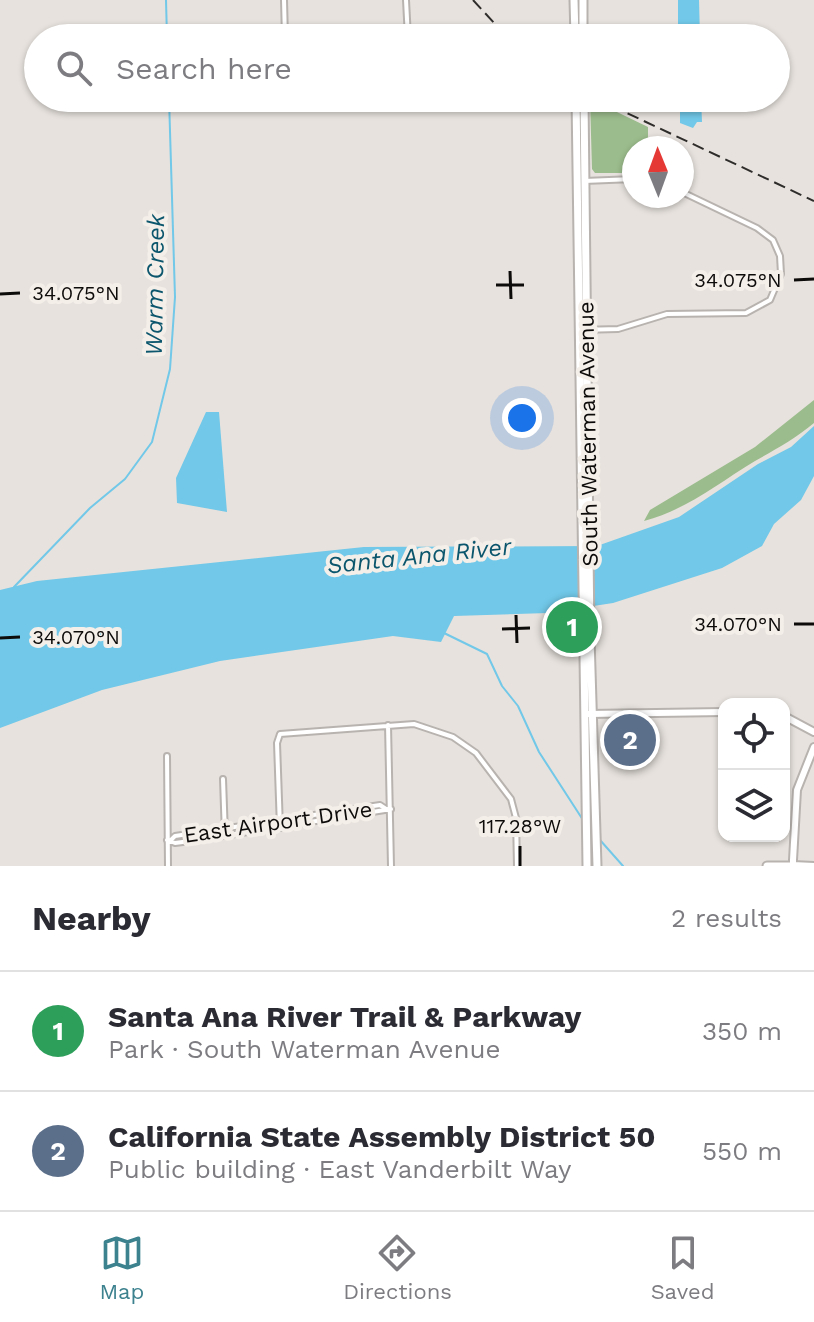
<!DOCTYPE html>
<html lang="en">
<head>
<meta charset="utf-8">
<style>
	:root { --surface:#fff; --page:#f7f7f7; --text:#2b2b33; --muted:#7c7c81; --line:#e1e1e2; --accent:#3c818e }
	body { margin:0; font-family:"Work Sans",sans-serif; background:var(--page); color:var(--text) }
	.controls { position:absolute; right:24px; bottom:24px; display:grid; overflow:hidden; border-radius:16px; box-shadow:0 2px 6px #0004 }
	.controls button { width:72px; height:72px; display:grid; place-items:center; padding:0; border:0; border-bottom:2px solid var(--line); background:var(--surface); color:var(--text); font:40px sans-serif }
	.compass { position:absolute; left:622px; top:136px; width:72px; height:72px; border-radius:50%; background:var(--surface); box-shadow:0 2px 6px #0004; rotate:359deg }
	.you { position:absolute; left:522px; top:418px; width:28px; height:28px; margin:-20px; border:6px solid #fff; border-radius:50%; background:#1a73e8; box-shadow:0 0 0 12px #1a73e833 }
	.badge { display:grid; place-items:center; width:52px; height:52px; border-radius:50%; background:var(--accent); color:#fff; font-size:26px; font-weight:700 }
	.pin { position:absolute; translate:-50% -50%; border:4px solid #fff; box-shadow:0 2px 8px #0006 }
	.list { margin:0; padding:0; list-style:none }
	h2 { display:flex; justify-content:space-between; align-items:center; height:104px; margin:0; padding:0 32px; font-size:34px }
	h2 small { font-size:26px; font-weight:400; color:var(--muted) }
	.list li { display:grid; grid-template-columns:52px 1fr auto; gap:24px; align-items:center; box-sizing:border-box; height:120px; padding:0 32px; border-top:2px solid var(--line) }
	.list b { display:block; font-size:30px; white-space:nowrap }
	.list p { margin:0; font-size:26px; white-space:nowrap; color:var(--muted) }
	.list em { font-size:26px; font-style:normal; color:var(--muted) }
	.icon { flex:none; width:44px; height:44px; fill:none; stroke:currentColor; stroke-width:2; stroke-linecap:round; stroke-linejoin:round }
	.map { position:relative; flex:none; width:814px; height:866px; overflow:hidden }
	.search { position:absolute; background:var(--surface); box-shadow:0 2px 6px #0004; left:24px; right:24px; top:24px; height:88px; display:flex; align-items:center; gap:20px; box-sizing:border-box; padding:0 28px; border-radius:44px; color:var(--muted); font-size:30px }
	.sheet { height:344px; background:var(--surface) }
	nav { display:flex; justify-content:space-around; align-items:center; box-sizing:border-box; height:112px; border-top:2px solid var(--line); background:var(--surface); font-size:22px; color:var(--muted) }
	nav a { display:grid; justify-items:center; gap:4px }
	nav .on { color:var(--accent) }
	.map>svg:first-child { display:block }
	.green { fill:#9bbc8c }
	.water { fill:#71c8e8 }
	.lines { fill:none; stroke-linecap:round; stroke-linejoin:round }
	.stream { stroke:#71c8e8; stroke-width:2 }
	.street-casing { stroke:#b8b3af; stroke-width:8 }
	.secondary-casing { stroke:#b8b3af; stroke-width:10 }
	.primary-casing { stroke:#b8b3af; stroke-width:11 }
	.street { stroke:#fff; stroke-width:4 }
	.secondary { stroke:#fff; stroke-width:6 }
	.primary { stroke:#fff; stroke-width:7 }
	.rail { stroke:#2f2d2b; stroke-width:2; stroke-dasharray:12 6; stroke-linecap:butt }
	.ticks { fill:none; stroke:#0d0b0a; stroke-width:3 }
	.labels { text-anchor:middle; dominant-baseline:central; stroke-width:8; stroke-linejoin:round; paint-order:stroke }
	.street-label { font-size:22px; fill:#0d0b0a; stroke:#f5efea }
	.water-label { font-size:24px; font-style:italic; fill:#0b566c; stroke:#f5efea }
	.ticks-label { font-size:20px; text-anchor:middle; fill:#0d0b0a; stroke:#f5efea; stroke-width:8; stroke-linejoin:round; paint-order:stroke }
</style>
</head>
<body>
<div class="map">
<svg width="814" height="866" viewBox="0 0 814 866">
	<rect width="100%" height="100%" fill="#e7e2dd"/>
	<path class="green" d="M590 99 648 127V148H634V173H595L592 169Z
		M814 400V423C795 439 776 449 755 461 717 484 688 509 644 521L650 510 755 447Z"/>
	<path class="water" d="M678 0H699L700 38H678Z
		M680 98H701L702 122H697L693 128 680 123Z
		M206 412H219L227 512 177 503 176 478Z
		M814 426V476L801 500 774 524 762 546 722 568 613 603 548 613 454 616 441 642 393 636 220 661 102 690 0 728V590L37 581 364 547 597 546 679 517 758 464 791 447Z"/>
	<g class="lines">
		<path class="stream" d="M166 0 167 38
			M14 587 90 508 125 479 152 442 170 369 175 297 169 98
			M444 633 487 654 502 686 518 706 539 752 583 820
			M600 840 623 866"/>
		<g class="street-casing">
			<path id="street" d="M284 0 285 38
				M406 0 408 38
				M209 107 549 100 576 104
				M584 181 634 179
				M580 330 618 329 667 314 746 313 770 300 781 274 780 256 773 240 757 228 682 192
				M388 725 391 866
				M167 756 168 866
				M223 779 225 836
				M280 828 277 743 280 734 414 724 453 737 476 753 511 799 516 818 517 866
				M167 840 175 843 198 840 391 809
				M171 840 175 836 380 805 386 809"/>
		</g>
		<g class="secondary-casing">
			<path id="secondary" d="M588 714 724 712
				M784 716 814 732
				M814 747 797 790 793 860V865L814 866"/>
		</g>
		<g class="primary-casing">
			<path id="primary" d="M574 0 575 38
				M583 0V38
				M576 98 587 866
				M584 98 590 637 597 866
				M767 866H793"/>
		</g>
		<use href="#street" class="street"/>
		<use href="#secondary" class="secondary"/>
		<use href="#primary" class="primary"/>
		<path class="rail" d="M473 0 508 38
			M595 98 814 201"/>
	</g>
	<path class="ticks" d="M510 271 511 299M794 280 814 279M496 285H524M0 294 20 293M516 615 517 643M794 624H814M502 629 530 628M0 638 20 637M520 846V866"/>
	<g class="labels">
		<g class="street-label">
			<text transform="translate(588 434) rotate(-91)">South Waterman Avenue</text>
			<text transform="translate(278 822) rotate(-8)">East Airport Drive</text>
		</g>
		<g class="water-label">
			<text transform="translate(155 285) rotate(-89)">Warm Creek</text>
			<text transform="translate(419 556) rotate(-6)">Santa Ana River</text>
		</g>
	</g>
	<g class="ticks-label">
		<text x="738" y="287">34.075°N</text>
		<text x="76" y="300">34.075°N</text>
		<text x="738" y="631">34.070°N</text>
		<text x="76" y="644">34.070°N</text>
		<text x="520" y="833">117.28°W</text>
	</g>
</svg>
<div class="controls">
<button><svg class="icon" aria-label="locate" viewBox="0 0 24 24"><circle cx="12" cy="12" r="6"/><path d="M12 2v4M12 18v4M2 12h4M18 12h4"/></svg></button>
<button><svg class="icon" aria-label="layers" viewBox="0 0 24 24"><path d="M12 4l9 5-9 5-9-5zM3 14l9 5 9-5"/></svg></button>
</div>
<svg class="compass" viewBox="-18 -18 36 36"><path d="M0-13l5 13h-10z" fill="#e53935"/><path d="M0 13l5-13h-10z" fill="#7c7c81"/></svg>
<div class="you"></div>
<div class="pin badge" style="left:572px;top:627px;background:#2e9e5b">1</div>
<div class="pin badge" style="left:630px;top:740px;background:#5c6f8a">2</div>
<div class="search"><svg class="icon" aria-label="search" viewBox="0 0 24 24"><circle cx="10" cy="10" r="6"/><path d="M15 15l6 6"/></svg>Search here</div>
</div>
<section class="sheet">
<h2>Nearby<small>2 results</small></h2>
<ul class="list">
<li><span class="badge" style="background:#2e9e5b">1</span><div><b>Santa Ana River Trail &amp; Parkway</b><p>Park · South Waterman Avenue</p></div><em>350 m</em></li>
<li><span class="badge" style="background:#5c6f8a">2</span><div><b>California State Assembly District 50</b><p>Public building · East Vanderbilt Way</p></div><em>550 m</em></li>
</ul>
</section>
<nav>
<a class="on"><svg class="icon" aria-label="map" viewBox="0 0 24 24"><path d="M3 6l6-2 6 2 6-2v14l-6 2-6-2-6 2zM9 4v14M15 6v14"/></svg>Map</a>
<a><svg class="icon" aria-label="directions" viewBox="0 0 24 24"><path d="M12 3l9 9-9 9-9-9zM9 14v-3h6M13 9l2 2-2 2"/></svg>Directions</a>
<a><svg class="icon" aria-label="saved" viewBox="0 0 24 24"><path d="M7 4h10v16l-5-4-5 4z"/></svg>Saved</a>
</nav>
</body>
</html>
